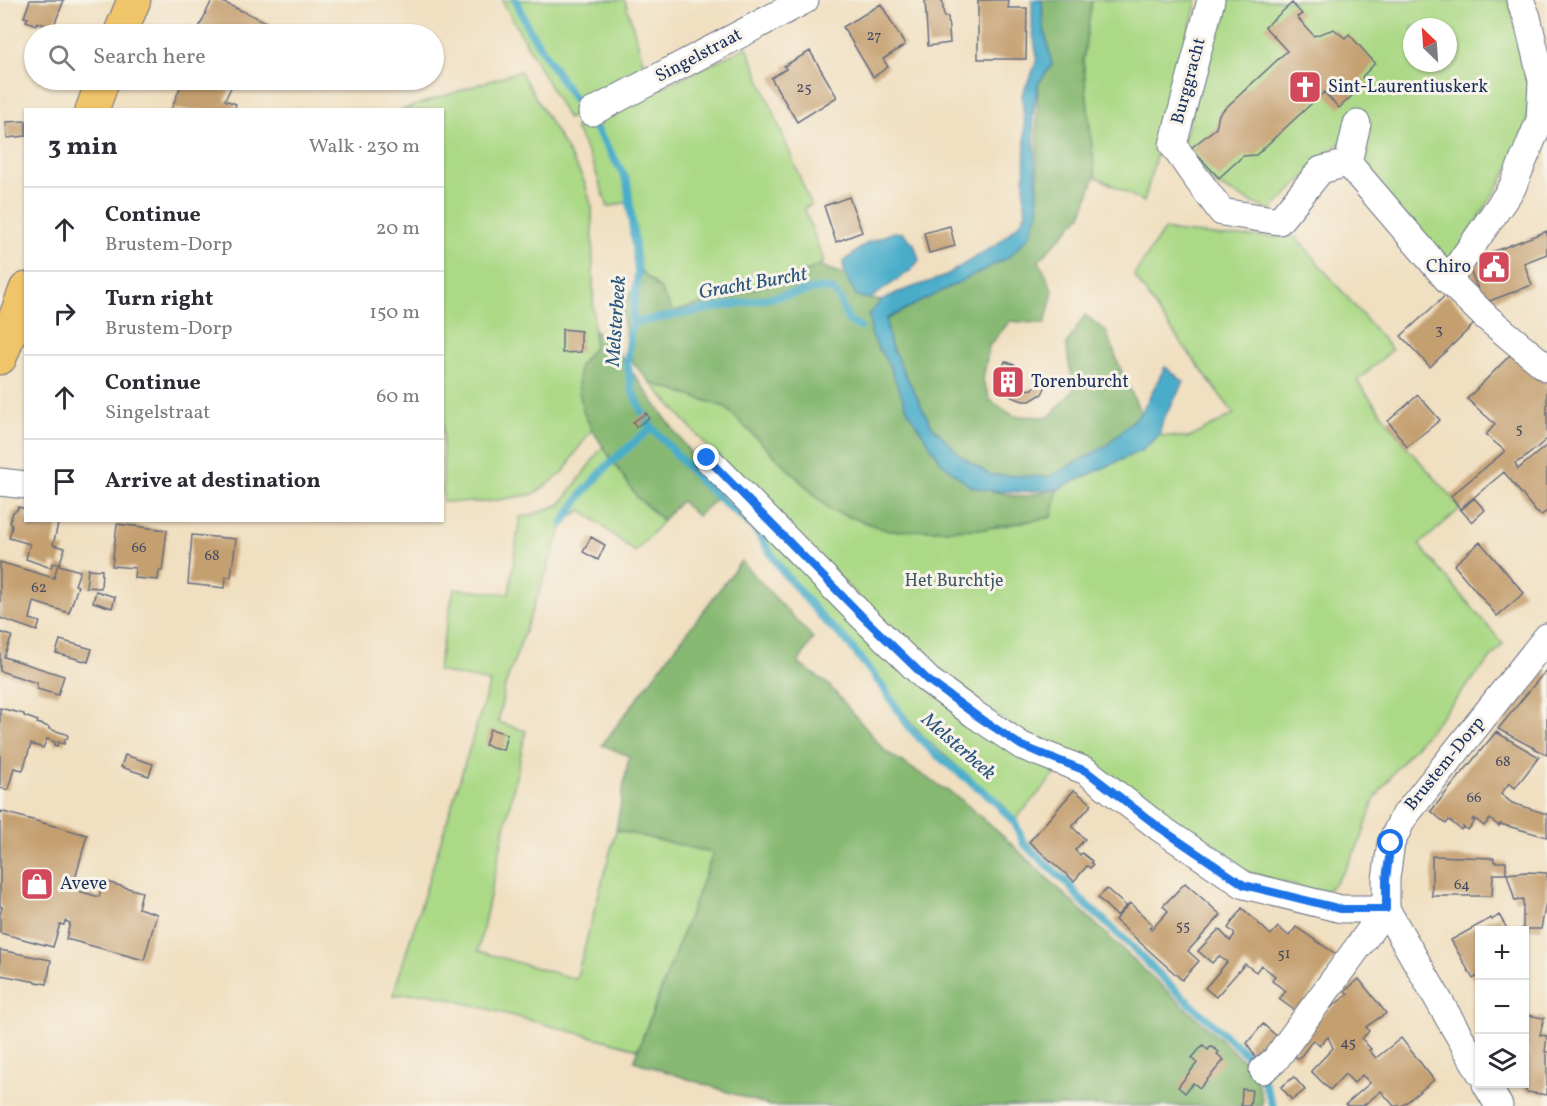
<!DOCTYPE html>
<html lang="en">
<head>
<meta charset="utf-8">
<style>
	:root { --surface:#fff; --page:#f7f7f7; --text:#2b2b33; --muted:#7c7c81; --line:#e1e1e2 }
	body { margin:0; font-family:Vollkorn,serif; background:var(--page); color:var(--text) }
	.controls { position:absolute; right:18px; bottom:18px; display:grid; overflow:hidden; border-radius:0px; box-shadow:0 2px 4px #0004 }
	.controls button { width:54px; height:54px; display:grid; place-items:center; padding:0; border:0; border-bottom:2px solid var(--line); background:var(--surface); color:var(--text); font:30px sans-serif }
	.compass { position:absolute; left:1403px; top:18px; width:54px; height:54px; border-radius:50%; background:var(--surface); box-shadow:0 2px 4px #0004; rotate:335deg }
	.stop { position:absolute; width:18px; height:18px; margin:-14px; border:4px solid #1a73e8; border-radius:50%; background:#fff }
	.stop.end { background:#1a73e8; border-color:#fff; box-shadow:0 2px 6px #0008 }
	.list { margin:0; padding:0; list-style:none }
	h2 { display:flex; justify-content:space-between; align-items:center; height:78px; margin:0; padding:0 24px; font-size:26px }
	h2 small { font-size:20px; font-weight:400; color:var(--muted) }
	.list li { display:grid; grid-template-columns:39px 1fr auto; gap:18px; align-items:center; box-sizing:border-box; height:84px; padding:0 24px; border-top:2px solid var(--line) }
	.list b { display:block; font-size:22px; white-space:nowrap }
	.list p { margin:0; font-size:20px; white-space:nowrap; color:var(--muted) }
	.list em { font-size:20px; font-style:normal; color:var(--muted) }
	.icon { flex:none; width:33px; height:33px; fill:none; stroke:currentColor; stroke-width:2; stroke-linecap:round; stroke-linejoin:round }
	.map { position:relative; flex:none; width:1547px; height:1106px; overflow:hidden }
	.search { position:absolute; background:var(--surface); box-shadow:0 2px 4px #0004; left:24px; top:24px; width:420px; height:66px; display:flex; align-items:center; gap:15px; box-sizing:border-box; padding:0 21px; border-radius:33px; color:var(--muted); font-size:22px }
	.panel { position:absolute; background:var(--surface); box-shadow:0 2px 4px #0004; left:24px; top:108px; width:420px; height:414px; border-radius:0px }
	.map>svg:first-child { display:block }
	.green { fill:#abd986; stroke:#638472; stroke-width:1.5; fill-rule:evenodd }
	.forest { fill:#88b973; stroke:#527468; stroke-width:1.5 }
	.water { fill:#4aadca; stroke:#326e94; stroke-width:1.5 }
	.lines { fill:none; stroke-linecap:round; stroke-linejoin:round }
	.stream { stroke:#4aadca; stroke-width:8 }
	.building { fill:#c49f70 }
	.minor-casing { stroke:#666d80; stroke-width:29 }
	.major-casing { stroke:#666d80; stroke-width:35 }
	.minor { stroke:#fff; stroke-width:27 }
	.major { stroke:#f0c469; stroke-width:33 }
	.route { stroke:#1a73e8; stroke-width:8 }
	.labels { text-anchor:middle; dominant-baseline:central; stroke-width:6; stroke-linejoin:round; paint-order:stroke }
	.number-label { font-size:15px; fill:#454b62 }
	.street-label { font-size:18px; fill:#1b2f5e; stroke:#f7f3e8 }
	.poi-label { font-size:18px; fill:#1b2f5e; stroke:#f7f3e8; text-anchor:start }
	.park-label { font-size:18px; fill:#3f5a68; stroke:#f7f3e8 }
	.water-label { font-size:20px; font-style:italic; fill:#29557e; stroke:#f7f3e8 }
</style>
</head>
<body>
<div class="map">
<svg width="1547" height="1106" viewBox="0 0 1547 1106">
	<rect width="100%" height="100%" fill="#f7f3e8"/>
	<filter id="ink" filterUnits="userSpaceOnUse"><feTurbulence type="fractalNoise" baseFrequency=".0167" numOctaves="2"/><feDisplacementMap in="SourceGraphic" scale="12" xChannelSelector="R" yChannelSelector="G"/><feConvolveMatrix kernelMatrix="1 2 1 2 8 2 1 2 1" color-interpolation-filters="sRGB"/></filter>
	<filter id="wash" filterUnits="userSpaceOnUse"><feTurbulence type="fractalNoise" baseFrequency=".008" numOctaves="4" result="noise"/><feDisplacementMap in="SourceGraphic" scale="24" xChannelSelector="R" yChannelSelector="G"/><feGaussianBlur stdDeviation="1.35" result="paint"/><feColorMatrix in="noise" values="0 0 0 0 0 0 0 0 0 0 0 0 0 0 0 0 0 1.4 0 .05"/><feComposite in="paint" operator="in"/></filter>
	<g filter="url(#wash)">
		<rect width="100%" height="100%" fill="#f0dfc0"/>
		<path class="green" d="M502 0H625L648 78 568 119Z
			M1092 0H1197L1144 202 1095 176 1083 60Z
			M1221 0H1509L1530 87 1526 136 1516 157 1449 267 1339 143 1270 211 1214 184 1180 156ZM1412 27H1448V63H1412Z
			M747 47 811 205 804 208 824 262 801 275 673 312 660 289 642 272 627 202 608 207 593 164 575 128Z
			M520 71 583 178 592 207 594 347 579 366 583 411 592 430 577 450 563 473 534 494 485 502H443L442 110H401Z
			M1164 230 1223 236 1296 237 1392 350 1357 381 1407 447 1451 496 1460 509 1419 545 1503 644 1396 769 1374 800 1361 840 1344 871 1335 883 1327 890H1309L1244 871 1120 782 1018 730 934 671 717 457 651 383 725 407 830 510 984 529 1052 517 1058 489 1142 450 1159 435 1189 438 1234 414 1159 313 1134 275Z
			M603 446 637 497 663 521 635 552 582 510 565 520 505 686 498 722 526 731 478 951 576 979 616 830 714 853 638 1049 427 993 393 995 490 682 437 671 454 589 509 594 520 517 528 516 561 504Z
			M724 492 1057 772 1015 820 1002 803 964 772 925 738 898 706 855 648 825 619 791 579 757 529Z"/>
		<path class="forest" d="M1042 0H1092L1083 60 1095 176 1082 214 1039 261 1053 291 1045 324 1010 321 989 346 983 380 990 400 1014 416 1049 417 1074 390 1066 345 1085 315 1106 331 1123 375 1141 413 1105 447 1049 477 990 475 962 457 931 425 890 344 886 320 939 291 1038 212 1037 117 1038 84 1052 65 1043 23Z
			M818 265 845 275 857 296 881 301 869 314 871 333 878 348 970 486 1021 497 1058 489 1052 517 984 529 889 531 830 510 725 407 651 383 633 363 625 330 622 308 642 272 660 289 673 312 801 275Z
			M594 330 615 348 689 451 724 492 697 516 681 501 663 520 637 497 592 430 583 411 578 386 579 366 594 347Z
			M741 561 813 638 798 663 828 684 886 752 959 798 1003 836 1142 968 1247 1064C1254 1076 1263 1091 1262 1106H770L634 1061 713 853 616 830 629 756 602 745Z"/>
		<path class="water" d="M1032 0H1042L1043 23 1052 65 1038 84 1033 116 1038 212 1030 235 1009 257 886 319 890 344 931 425 962 457 990 475 1049 477 1105 447 1141 413 1165 367 1184 382 1163 420 1159 435 1142 450 1058 489 1018 492 986 490 970 486 942 463 909 413 888 363 878 348 871 333 869 314 881 301 896 293 943 277 997 244 1020 223 1026 212 1024 197 1025 130 1022 95 1035 66 1037 57 1032 28Z
			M894 232 903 233 914 244 919 260 911 270 870 299 857 296 845 275 843 262 867 243Z"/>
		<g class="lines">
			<path class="stream" d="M516 0 528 28 569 92 596 129 620 168 627 182 638 272 627 362 632 390 647 422 701 482 755 529 783 572 825 621 846 640 882 686 910 728 932 751 994 800 1015 823 1024 844 1070 886 1080 899 1126 941 1174 989 1248 1056 1261 1075 1273 1106
				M632 323 823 288 834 291 839 298 848 320 860 327
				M563 523 582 494 609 464 651 428"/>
		</g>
		<g id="blocks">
			<path class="building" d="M30 0H64L53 28 37 22 36 25 26 21 28 18 24 17Z
				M212 0H218L271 24 266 34H196Z
				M925 0H942L944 17H948L950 43 928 46Z
				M978 0H1009L1008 8H1027L1026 59H978Z
				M1292 3 1302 14 1297 17 1314 36 1334 29 1345 38 1349 34 1375 63 1362 77 1367 82 1339 108 1324 92 1256 155 1243 156 1219 178 1191 148 1216 128 1219 114 1287 51 1265 27Z
				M881 4 905 45 883 59 888 67 873 77 843 27Z
				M810 51 837 97 797 122 771 78 786 69 784 66Z
				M183 80H224L233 83 225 100 236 104 234 110H171Z
				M26 121V136L7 138 6 122Z
				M849 197 862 232 836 242 824 206Z
				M950 226 955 246 929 253 924 233Z
				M1547 231V254L1524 263 1532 285 1484 303 1469 268 1495 251Z
				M1447 294 1475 323 1430 367 1401 336Z
				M562 329 581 331V352L562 353Z
				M1514 351 1547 380V439L1523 459 1515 463 1518 469 1547 445V511L1541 515 1536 512 1504 472 1460 509 1451 496 1505 451 1486 435 1495 424 1467 399Z
				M1005 361 1016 366 1012 375 1014 384 1023 390 1033 389 1041 377 1049 380 1042 394 1030 401H1023L1012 397 1005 389 1001 374Z
				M1418 395 1440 420 1407 447 1388 421Z
				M646 413 649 418 636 427 633 422Z
				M1474 498 1485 510 1472 522 1461 510Z
				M18 507 26 509V520H59L53 545 65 548 59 565 80 571 75 585 78 586 69 613 34 602 30 619 40 622 37 631 0 618V562L54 578 58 564 52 563 51 568 26 559 30 544 9 538 12 526 10 522 13 512 17 510Z
				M117 524 167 530 162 571H159L158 580 134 578 135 568 112 566Z
				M192 535 236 539 231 577H226L225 588 188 584Z
				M591 537 605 545 598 560 583 552Z
				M1480 542 1524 593 1497 616 1454 565Z
				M88 569 102 570 101 588 86 587Z
				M96 591 115 597 112 608 93 602Z
				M0 632 12 636 4 657 64 676 58 695 37 689V683L0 671Z
				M60 640 92 649 88 662 56 653Z
				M1547 669V755L1498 729Z
				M0 708 24 714V716L38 721 37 723 49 727V729L66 734 68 736 67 739H65L64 744 58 742 57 746 54 745 55 742 47 739 43 748 31 744 23 770 14 768 8 790 0 788Z
				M490 729 507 734 503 750 485 745Z
				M1496 732 1539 757 1515 788 1509 783 1501 794 1512 803 1547 814V837L1500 824 1499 826 1490 819 1484 826 1474 818 1472 820 1475 821 1468 830 1463 827 1461 830 1449 820 1446 824 1431 811Z
				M125 755 153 764 149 776 121 767Z
				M1074 790 1092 804 1072 827 1085 839 1075 850 1080 855 1082 853 1092 861 1091 862 1093 865 1090 868 1087 866 1074 881 1029 842Z
				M0 811 87 835 73 887 80 888 79 891 99 897 103 881 142 892 138 908 157 914 144 960 66 939 70 923 65 921 64 925 60 924 53 947 0 933V915L2 907H0Z
				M1432 856 1494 858V862H1506V874H1493L1492 896H1432Z
				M1526 872 1547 873V897L1541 929H1523V899L1515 901 1507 874Z
				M1185 883 1221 915 1188 951 1199 961 1182 980 1115 920 1130 903 1152 924 1149 928 1151 930 1168 911 1163 906Z
				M1107 889 1126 906 1117 916 1098 898Z
				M1242 908 1271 935 1278 927 1289 936 1296 927 1337 955 1297 1012 1279 999 1286 991 1272 981 1275 976 1261 965 1256 972 1245 964 1216 997 1205 988 1227 962 1219 956 1212 963 1198 951 1219 929 1230 941 1235 934 1228 928Z
				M1499 915 1508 930H1479V975L1473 979 1451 940 1491 918 1492 920Z
				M0 950 51 960 47 984 0 975Z
				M1359 979 1386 1013 1366 1027 1369 1031 1362 1039 1371 1049 1369 1050 1376 1058 1401 1038 1434 1080 1402 1106H1394L1381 1091 1363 1106H1348L1346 1104 1370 1083 1362 1075 1354 1083 1345 1074 1330 1090 1311 1071 1333 1048 1328 1037 1320 1045 1313 1040 1299 1059 1290 1053 1323 1014 1348 994 1345 991Z
				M1527 1015 1544 1018 1540 1035 1547 1036 1545 1052H1547V1095L1527 1092 1523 1086 1524 1084 1529 1050 1524 1049V1027Z
				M1263 1024 1280 1039 1256 1059 1247 1043Z
				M1203 1045 1208 1050 1211 1046 1219 1052 1217 1054 1224 1060 1200 1088 1193 1083 1185 1093 1178 1087 1197 1063 1192 1058Z
				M1294 1077 1305 1090 1292 1100 1281 1087Z
				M1242 1089 1252 1090 1250 1106H1241Z"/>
		</g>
	</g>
	<g filter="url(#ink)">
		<use href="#blocks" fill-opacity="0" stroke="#666d80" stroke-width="1.5"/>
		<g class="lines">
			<g class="minor-casing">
				<path id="minor" d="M1211 0 1173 145 1194 175 1222 212 1279 221 1321 170 1348 163
					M592 112 805 0
					M1348 163 1448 280 1486 317 1547 368
					M1348 163 1357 124
					M1448 280 1512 188 1540 120 1542 81 1527 17 1520 0
					M707 458 862 616 928 680 974 714 1022 746 1086 771 1160 828 1244 885 1341 909H1386
					M0 482 26 485
					M1263 1070 1275 1060 1386 909
					M1480 1072 1386 909V879L1391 843 1403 818 1547 637
					M1486 1084 1499 1106"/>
			</g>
			<g class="major-casing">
				<path id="major" d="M120 34 134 0
					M92 110 103 80
					M0 358 26 289"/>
			</g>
			<use href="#minor" class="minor"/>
			<use href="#major" class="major"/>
		</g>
	</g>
	<g class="lines" filter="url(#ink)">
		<path class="route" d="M707 458 862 616 928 680 974 714 1022 746 1086 771 1160 828 1244 885 1341 909H1386V879L1391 843"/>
	</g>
	<defs>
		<g id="church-square" transform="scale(1.725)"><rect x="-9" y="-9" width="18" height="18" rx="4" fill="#d1495b" stroke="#f7f3e8"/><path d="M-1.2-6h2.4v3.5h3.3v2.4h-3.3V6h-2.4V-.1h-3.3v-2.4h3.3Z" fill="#fff"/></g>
		<g id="civic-square" transform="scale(1.725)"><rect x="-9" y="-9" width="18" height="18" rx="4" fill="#d1495b" stroke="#f7f3e8"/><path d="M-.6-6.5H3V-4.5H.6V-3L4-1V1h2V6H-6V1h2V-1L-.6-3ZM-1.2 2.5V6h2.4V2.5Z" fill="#fff"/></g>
		<g id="building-square" transform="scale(1.725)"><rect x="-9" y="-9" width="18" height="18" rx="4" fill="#d1495b" stroke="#f7f3e8"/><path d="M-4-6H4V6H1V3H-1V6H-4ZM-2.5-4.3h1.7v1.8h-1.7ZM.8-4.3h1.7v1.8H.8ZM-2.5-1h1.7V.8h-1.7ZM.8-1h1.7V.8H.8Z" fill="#fff"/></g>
		<g id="shop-square" transform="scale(1.725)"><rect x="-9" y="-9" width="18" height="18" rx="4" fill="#d1495b" stroke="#f7f3e8"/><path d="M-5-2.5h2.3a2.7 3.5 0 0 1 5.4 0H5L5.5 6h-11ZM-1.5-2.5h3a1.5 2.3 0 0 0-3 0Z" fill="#fff"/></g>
	</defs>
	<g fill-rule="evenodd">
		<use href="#church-square" x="1305" y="87"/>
		<use href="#civic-square" x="1494" y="267"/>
		<use href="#building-square" x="1008" y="382"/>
		<use href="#shop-square" x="37" y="884"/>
	</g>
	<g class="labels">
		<g class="number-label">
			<text x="874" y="36">27</text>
			<text x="804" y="88">25</text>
			<text x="1439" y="330">3</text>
			<text x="1519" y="429">5</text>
			<text x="139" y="548">66</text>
			<text x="212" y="556">68</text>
			<text x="39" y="588">62</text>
			<text x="1503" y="762">68</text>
			<text x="1474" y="798">66</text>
			<text x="1462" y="885">64</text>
			<text x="1183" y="926">55</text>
			<text x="1284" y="954">51</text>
			<text x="1348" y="1043">45</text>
		</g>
		<g class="street-label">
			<text transform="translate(699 56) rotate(-28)">Singelstraat</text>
			<text transform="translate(1189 81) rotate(-75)">Burggracht</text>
			<text transform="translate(1445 764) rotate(-51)">Brustem-Dorp</text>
		</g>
		<g class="poi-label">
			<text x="1328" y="87">Sint-Laurentiuskerk</text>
			<text x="1471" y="267" text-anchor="end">Chiro</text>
			<text x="1031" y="382">Torenburcht</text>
			<text x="60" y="884">Aveve</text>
		</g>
		<g class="park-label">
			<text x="954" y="581">Het Burchtje</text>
		</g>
		<g class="water-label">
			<text transform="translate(753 284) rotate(-10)">Gracht Burcht</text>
			<text transform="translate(617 321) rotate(-86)">Melsterbeek</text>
			<text transform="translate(958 747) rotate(41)">Melsterbeek</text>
		</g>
	</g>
</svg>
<div class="controls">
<button>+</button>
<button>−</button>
<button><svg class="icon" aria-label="layers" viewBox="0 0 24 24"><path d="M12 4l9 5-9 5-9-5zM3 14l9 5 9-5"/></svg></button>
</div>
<svg class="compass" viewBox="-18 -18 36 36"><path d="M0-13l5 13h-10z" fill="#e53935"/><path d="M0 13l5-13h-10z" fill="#7c7c81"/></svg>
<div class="stop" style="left:1391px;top:843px"></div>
<div class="stop end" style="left:707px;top:458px"></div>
<div class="search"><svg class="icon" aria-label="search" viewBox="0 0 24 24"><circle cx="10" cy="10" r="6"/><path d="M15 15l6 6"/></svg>Search here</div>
<section class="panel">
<h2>3 min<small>Walk · 230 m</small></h2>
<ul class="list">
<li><svg class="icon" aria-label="ahead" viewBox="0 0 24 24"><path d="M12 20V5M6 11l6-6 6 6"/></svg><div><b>Continue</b><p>Brustem-Dorp</p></div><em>20 m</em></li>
<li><svg class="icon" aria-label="right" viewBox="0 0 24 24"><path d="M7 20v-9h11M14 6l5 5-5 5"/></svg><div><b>Turn right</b><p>Brustem-Dorp</p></div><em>150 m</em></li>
<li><svg class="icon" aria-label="ahead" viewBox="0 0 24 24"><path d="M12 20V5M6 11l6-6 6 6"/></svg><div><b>Continue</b><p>Singelstraat</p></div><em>60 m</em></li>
<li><svg class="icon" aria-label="arrive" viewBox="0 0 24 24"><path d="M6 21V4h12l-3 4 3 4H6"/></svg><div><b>Arrive at destination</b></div></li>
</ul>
</section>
</div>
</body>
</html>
